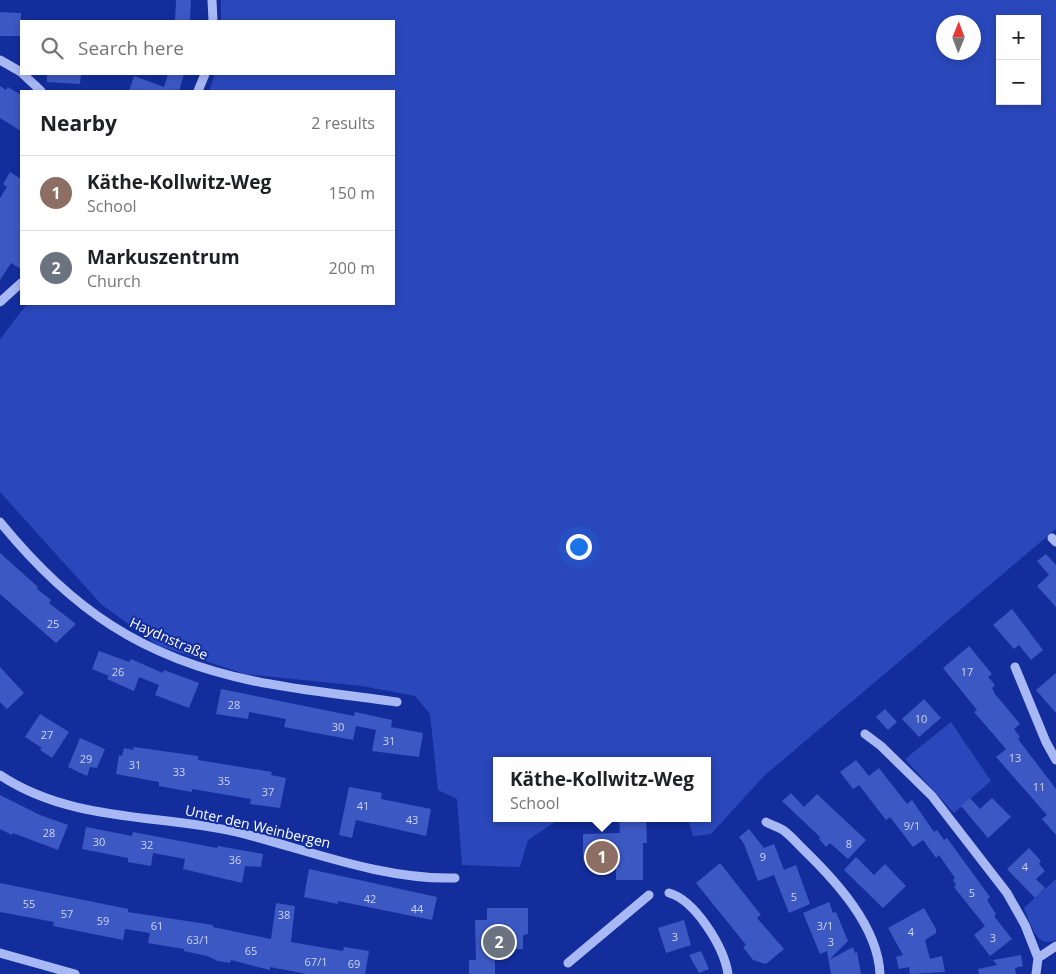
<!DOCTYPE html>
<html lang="en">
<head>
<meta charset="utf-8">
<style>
	:root { --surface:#fff; --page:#f6f6f6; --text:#202124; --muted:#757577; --line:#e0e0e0; --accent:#848244 }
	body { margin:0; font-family:"Open Sans",sans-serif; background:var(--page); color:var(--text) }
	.controls { position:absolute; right:15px; top:15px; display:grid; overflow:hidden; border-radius:0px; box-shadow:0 2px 8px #0003 }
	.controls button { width:45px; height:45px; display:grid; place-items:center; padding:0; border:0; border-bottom:1px solid var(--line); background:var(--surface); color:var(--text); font:25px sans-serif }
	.compass { position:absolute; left:936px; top:15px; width:45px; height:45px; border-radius:50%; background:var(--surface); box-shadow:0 2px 8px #0003; rotate:1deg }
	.you { position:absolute; left:578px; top:546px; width:18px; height:18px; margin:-12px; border:4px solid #fff; border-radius:50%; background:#1a73e8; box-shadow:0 0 0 8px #1a73e833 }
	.badge { display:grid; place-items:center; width:32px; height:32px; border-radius:50%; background:var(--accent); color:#fff; font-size:16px; font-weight:700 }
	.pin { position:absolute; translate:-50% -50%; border:2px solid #fff; box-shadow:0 1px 5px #0006 }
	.popup { position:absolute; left:493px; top:757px; width:218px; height:65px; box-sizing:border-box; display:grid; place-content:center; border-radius:0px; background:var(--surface); filter:drop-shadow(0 1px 4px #0005); font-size:16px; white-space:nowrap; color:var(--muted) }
	.popup b { font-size:19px; color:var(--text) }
	.popup::after { content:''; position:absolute; left:50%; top:100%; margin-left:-10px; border:10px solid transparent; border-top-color:var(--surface) }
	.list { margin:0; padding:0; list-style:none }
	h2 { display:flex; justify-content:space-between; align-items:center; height:65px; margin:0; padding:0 20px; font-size:21px }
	h2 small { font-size:16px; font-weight:400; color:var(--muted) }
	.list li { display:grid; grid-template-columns:32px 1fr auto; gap:15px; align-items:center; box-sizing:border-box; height:75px; padding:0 20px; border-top:1px solid var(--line) }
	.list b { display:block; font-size:19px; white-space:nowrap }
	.list p { margin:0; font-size:16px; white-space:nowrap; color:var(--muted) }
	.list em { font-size:16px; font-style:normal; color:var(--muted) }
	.icon { flex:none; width:28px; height:28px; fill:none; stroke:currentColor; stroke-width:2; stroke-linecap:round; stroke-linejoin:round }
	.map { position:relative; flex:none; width:1056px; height:974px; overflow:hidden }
	.search { position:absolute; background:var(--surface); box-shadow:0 2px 8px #0003; left:20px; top:20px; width:375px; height:55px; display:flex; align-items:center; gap:12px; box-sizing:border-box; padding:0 18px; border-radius:0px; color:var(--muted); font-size:19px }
	.panel { position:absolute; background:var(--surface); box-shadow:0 2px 8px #0003; left:20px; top:90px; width:375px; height:215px; border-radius:0px }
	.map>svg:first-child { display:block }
	.green { fill:#2a48bc; fill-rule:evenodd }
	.building { fill:#3c58c3 }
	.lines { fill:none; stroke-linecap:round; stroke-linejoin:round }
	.minor { stroke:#a8b8f4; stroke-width:9 }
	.labels { text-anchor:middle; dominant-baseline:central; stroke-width:4; stroke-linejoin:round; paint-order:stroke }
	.number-label { font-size:11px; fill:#ced5f0 }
	.street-label { font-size:14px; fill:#fff; stroke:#132e9c }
</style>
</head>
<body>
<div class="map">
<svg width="1056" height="974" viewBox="0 0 1056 974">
	<rect width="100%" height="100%" fill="#132e9c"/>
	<path class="green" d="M221 0H1056V529L765 775 711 834 693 836 688 818H707V761H497V818H561L528 840 520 867 462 865 457 799 438 790 430 714 415 696 362 686 245 674 159 646 102 605 0 492V339L27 304H394V91H209L215 74H394V21H221ZM1000 19H1037V101H1000ZM944 22H974V52H944Z
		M951 722 991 781 954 813 905 759Z
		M1056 879V940C1035 949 1031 923 1024 908Z"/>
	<path class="building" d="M176 0H191L190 21H175Z
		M0 12 21 13 20 36H0Z
		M47 74H81L80 84 47 82Z
		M168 74H184L179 91H129L134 76 164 87Z
		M0 86 6 90 8 87 21 95V131L0 118Z
		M10 172 21 179V269L11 263 0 280V198L7 187 3 184Z
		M0 553 38 587 37 589 51 600 49 603 76 624 56 643 0 594Z
		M1046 554 1056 565V607L1037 586 1049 575 1037 561Z
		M1012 609 1043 650 1031 660 1019 645 1014 649 993 625Z
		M969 646 992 674 988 677 995 685 992 688 995 694 1020 724 1014 729 1020 737 1018 739 1056 789V835L1042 819 1047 815 996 757 1006 749 974 712 977 710 943 668Z
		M99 651 129 662 131 659 163 673 164 670 199 683 189 708 155 695 159 685 139 677 134 691 107 679 109 676 92 669Z
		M0 667 24 693 7 709 0 702Z
		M1056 673V713L1036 690Z
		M221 689 354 716 355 712 392 720 391 727 423 733 419 757 372 751 376 730 356 726 353 740 284 727 286 719 249 712 248 719 216 714Z
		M924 699 941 718 919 737 902 719Z
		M885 709 897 722 888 730 876 717Z
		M40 714 69 732 52 758 40 750 42 748 25 737Z
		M80 738 105 749 97 768 90 767 87 776 68 767Z
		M134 747 198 756V760L272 772 271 775 286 778 280 808 250 804 251 799 192 789V792L159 786V782L116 774 119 755 122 756 124 748 133 750Z
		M856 760 869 776 879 768 907 804 912 800 934 832 937 830 944 840 947 838 990 897 987 900 996 914 994 916 1012 939 990 956 974 935 985 926 954 887 956 885 953 880 955 878 939 855 936 858 923 840 913 847 890 817 886 820 859 785 853 789 840 772Z
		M349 787 382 793 381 799 431 809 426 836 356 820 352 838 339 835Z
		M791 793 804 807 817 794 866 840 848 859 830 843 826 847 819 839 820 837 782 801Z
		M0 795 40 815 68 825 58 850 13 833 12 835 0 829Z
		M970 798 980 809 992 798 1011 817 988 838 961 806Z
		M619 818H646L647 843H643V880H616V860L583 861V834L620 833Z
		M86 827 132 836 133 832 217 848 218 846 263 854 261 867 245 866 242 883 183 869 185 859 153 853 151 866 128 862V858L82 849Z
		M749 829 764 848 774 844 784 870 796 865 810 904 789 913 774 875 758 881 744 844 739 837Z
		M1029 848 1041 861 1039 864 1045 871 1036 879 1045 888 1035 898 1007 869Z
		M856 857 874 875 885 864 906 886 883 908 844 870Z
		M720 863 761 915 757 918 784 949 766 964 753 960 743 947 746 945 696 883Z
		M309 869 437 897 432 920 338 901V904L304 897Z
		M0 883 128 909V912L213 925V927L271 939 276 903 295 906 291 942 343 951 344 947 369 951 365 974H307L270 967V970L231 960 230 963 218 961 207 956 184 951V949L148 943 150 933 125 929 123 940 53 926 54 922 0 912Z
		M829 902 833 913 836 912 848 941 829 960 853 947 855 953 857 952 861 974H831L827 951 820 954 803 913Z
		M487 908H528V934L523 935V949L495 950V974H469V960H476L475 920H487Z
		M924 908 936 929V933L925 940 930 959 942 956 945 972 910 974 909 967 899 969 896 957 903 955 888 928Z
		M684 920 691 945 666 953 658 928Z
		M701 951 709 969 699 973 689 955Z
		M1021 955 1023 966 1015 968 1016 974H979L978 969 997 965 993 960Z"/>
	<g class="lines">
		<path class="minor" d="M212 0 213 21
			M0 60 21 72
			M23 74 41 91
			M198 91 205 74
			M0 302 21 283
			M0 522C71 609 142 658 254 681 301 691 350 695 397 702
			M1052 538 1056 542
			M1015 667 1046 742 1056 760
			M865 734 881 746 932 796 1007 893 1025 925 1038 958 1036 974
			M0 775C70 822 158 814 237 832 309 850 381 880 455 878
			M766 822C771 825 778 827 783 830 790 835 797 843 803 849 835 880 878 926 880 974
			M669 893C695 900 724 947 728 974
			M0 953 75 974
			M1038 958 1056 946
			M568 963 649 895"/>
	</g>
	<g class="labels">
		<g class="number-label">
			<text x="53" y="623">25</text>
			<text x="118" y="671">26</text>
			<text x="967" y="671">17</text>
			<text x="234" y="704">28</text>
			<text x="921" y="718">10</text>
			<text x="338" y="726">30</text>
			<text x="47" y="734">27</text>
			<text x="389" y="740">31</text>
			<text x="1015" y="757">13</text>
			<text x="86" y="758">29</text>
			<text x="135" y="764">31</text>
			<text x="179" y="771">33</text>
			<text x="224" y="780">35</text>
			<text x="1039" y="786">11</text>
			<text x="268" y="791">37</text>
			<text x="363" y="805">41</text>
			<text x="412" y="819">43</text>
			<text x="912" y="825">9/1</text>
			<text x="49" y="832">28</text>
			<text x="99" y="841">30</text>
			<text x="849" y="843">8</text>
			<text x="147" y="844">32</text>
			<text x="763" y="856">9</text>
			<text x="235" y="859">36</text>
			<text x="1025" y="866">4</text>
			<text x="972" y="892">5</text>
			<text x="794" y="896">5</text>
			<text x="370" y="898">42</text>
			<text x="29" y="903">55</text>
			<text x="417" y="908">44</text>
			<text x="67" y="913">57</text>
			<text x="284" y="914">38</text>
			<text x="103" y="920">59</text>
			<text x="157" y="925">61</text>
			<text x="825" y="925">3/1</text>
			<text x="911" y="931">4</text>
			<text x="675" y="936">3</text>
			<text x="993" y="937">3</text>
			<text x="198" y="939">63/1</text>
			<text x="831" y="941">3</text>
			<text x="251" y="950">65</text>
			<text x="316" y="961">67/1</text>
			<text x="354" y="963">69</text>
		</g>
		<g class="street-label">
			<text transform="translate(169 638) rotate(24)">Haydnstraße</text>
			<text transform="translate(258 826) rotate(13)">Unter den Weinbergen</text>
		</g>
	</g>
</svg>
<div class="controls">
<button>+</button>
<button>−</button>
</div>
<svg class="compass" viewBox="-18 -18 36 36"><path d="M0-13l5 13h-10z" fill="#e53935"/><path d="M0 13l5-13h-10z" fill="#757577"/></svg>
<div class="you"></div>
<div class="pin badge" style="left:602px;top:857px;background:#8d6e63">1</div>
<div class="popup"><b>Käthe-Kollwitz-Weg</b>School</div>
<div class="pin badge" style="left:499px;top:942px;background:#6b7280">2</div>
<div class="search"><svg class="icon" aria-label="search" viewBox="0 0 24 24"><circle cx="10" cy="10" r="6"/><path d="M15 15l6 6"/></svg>Search here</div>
<section class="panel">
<h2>Nearby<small>2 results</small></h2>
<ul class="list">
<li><span class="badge" style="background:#8d6e63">1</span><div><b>Käthe-Kollwitz-Weg</b><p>School</p></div><em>150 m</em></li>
<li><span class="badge" style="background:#6b7280">2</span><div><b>Markuszentrum</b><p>Church</p></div><em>200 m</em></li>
</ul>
</section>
</div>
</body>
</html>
